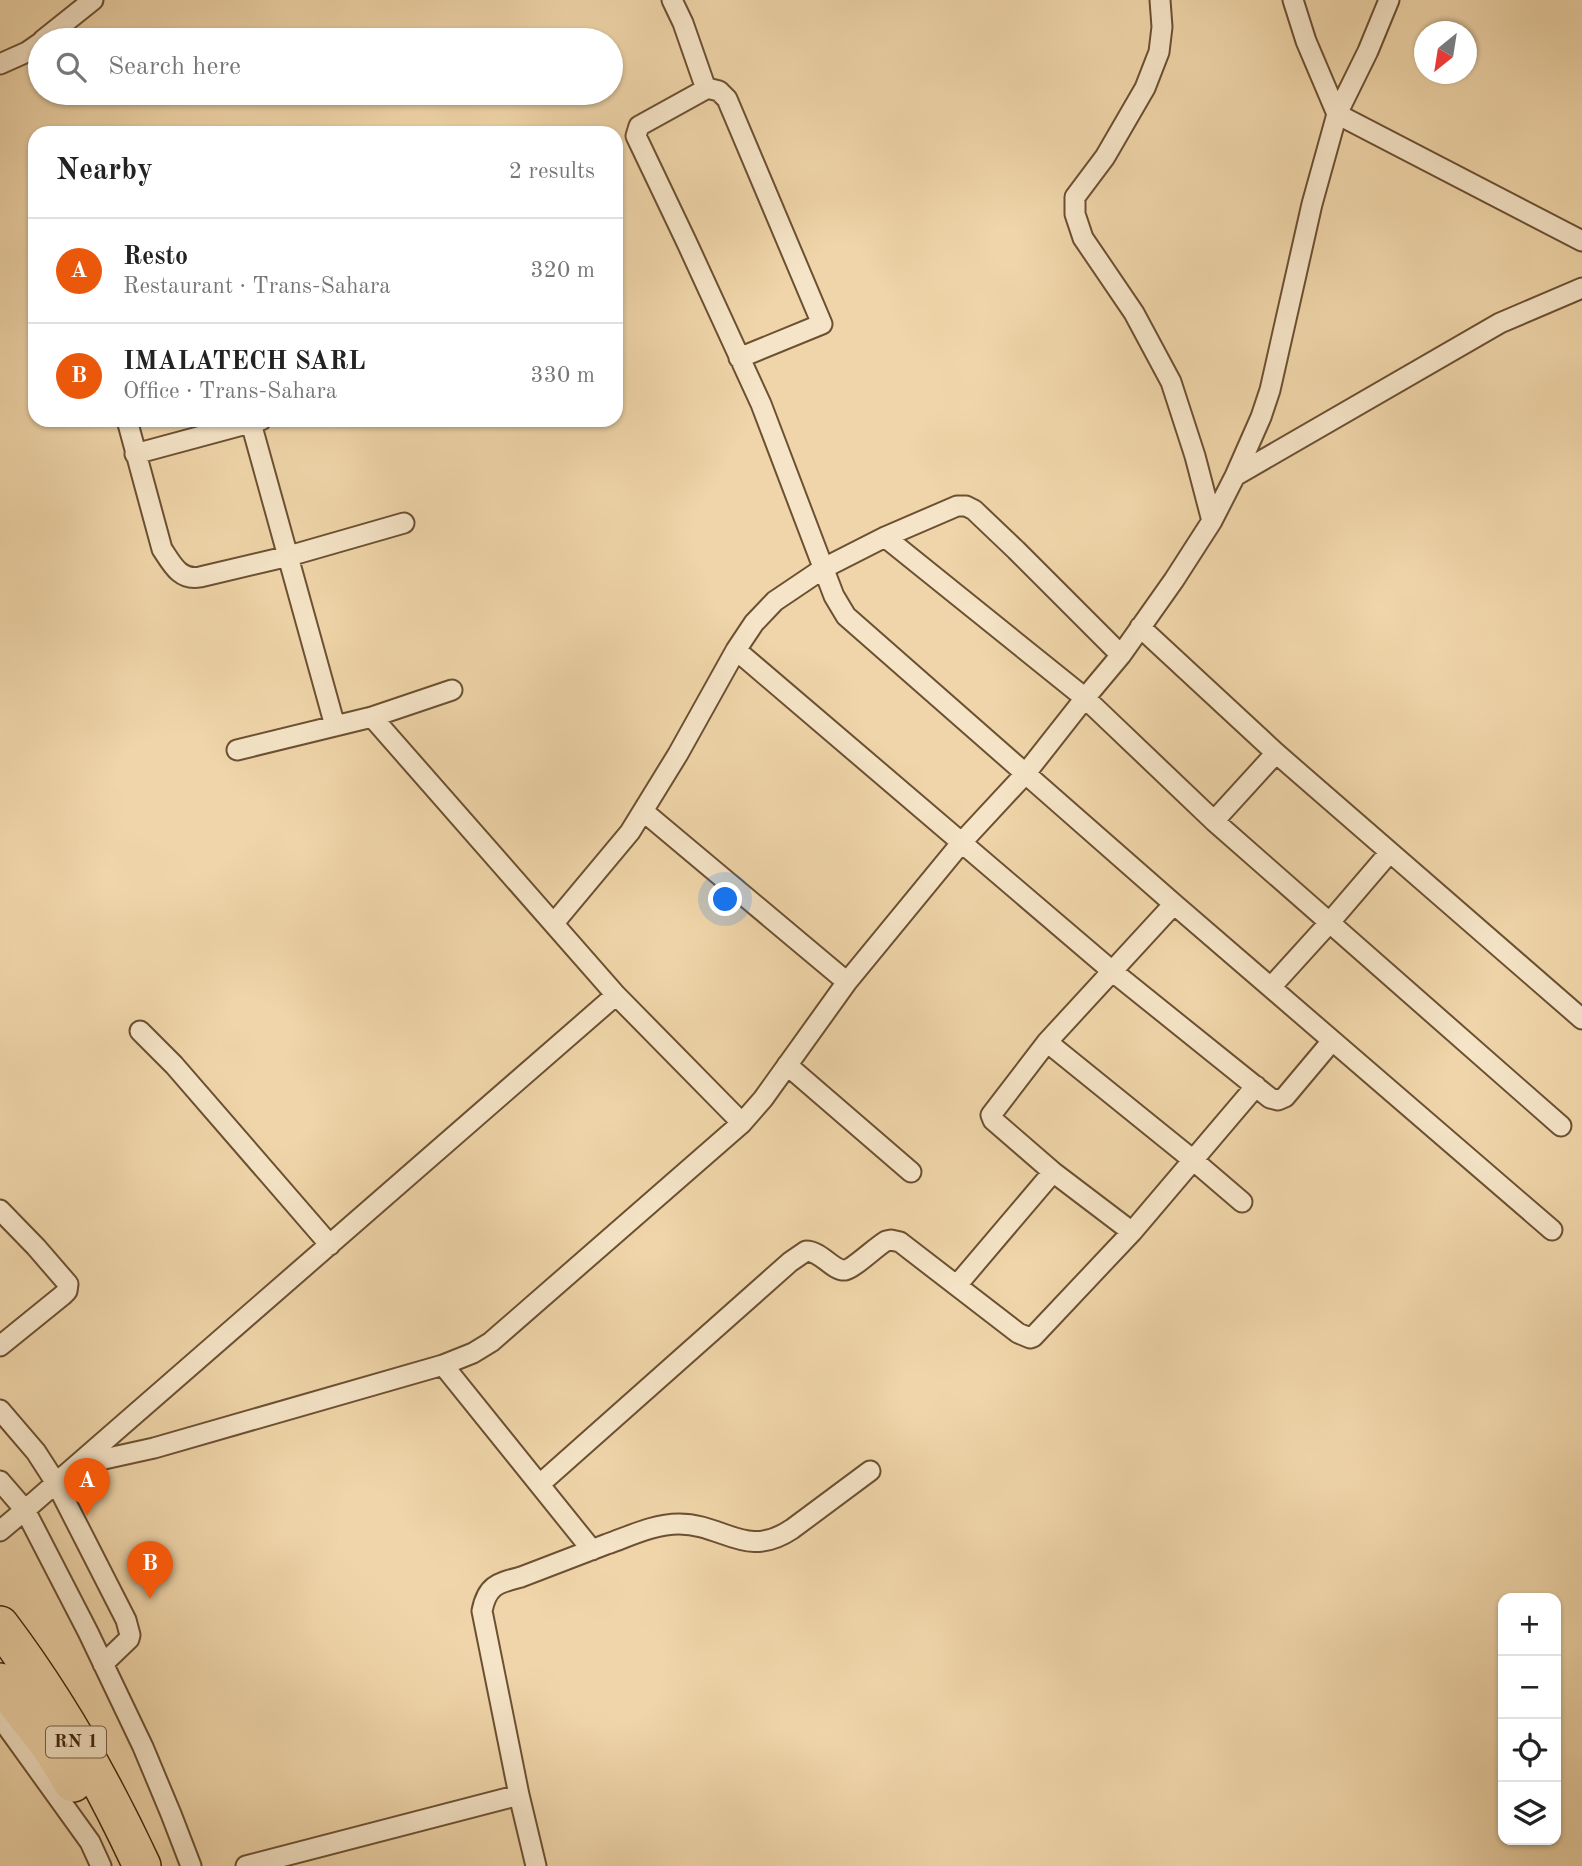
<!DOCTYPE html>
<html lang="en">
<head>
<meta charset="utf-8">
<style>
	:root { --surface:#fff; --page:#f2f2f2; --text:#222; --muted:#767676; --line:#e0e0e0; --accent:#ea580c }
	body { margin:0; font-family:"Old Standard TT",serif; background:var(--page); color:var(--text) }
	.controls { position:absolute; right:21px; bottom:21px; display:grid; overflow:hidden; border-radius:14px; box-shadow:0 2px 5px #0004 }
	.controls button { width:63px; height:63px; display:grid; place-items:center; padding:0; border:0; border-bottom:2px solid var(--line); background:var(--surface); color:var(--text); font:35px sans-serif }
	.compass { position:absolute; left:1414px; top:21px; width:63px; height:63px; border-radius:50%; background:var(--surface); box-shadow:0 2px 5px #0004; rotate:210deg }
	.you { position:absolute; left:726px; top:900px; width:24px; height:24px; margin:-18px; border:5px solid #fff; border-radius:50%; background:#1a73e8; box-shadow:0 0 0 10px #1a73e833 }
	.badge { display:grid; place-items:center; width:46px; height:46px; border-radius:50%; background:var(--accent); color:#fff; font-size:23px; font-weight:700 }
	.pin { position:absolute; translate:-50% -58px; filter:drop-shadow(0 2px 4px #0008) }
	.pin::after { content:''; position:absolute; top:37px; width:24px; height:21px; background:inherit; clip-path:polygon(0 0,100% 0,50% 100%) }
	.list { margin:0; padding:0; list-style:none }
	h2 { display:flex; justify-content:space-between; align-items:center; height:91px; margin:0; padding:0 28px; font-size:30px }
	h2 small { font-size:23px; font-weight:400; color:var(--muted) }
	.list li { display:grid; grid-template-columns:46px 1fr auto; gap:21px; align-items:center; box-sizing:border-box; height:105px; padding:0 28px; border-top:2px solid var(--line) }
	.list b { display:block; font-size:26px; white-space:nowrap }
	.list p { margin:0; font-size:23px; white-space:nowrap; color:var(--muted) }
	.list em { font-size:23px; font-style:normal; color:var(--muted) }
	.icon { flex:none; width:38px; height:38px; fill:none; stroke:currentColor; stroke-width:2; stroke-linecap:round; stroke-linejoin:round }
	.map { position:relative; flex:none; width:1582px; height:1866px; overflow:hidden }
	.search { position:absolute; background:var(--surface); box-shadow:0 2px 5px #0004; left:28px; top:28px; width:595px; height:77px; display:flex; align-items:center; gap:18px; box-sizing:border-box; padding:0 24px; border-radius:38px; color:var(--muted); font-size:26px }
	.panel { position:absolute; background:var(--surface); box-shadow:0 2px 5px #0004; left:28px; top:126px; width:595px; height:301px; border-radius:21px }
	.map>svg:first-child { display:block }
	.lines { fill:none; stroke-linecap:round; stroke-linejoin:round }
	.street-casing { stroke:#6c5032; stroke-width:23 }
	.highway-casing { stroke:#40240a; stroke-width:40 }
	.street { stroke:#f5e4c7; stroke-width:19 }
	.highway { stroke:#efd5a9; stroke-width:37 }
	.labels { text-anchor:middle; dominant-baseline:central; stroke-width:5; stroke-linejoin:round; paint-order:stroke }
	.shield { fill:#f5e4c7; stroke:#765e43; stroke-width:2 }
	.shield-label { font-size:19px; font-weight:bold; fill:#40240a }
</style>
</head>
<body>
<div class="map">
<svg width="1582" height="1866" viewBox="0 0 1582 1866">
	<rect width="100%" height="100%" fill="#efd5a9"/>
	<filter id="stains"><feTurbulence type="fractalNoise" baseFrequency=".00286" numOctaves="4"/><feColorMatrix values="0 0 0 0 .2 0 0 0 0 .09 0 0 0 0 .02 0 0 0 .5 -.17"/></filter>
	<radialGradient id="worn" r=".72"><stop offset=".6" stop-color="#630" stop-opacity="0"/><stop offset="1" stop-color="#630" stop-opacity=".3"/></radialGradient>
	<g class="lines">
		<g class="street-casing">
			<path id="street" d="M672 0 683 23 706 89
				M1160 0 1162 27 1159 52 1145 88 1105 157 1075 197V214L1083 238 1134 313 1171 382 1195 456 1212 521
				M1293 0 1306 41 1337 114 1582 241
				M43 40 93 0
				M0 64 27 52 40 43
				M739 358 822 324 727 99 719 91 711 89H706L639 126 636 136 687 243 761 404 834 596 846 616 1174 904 1552 1230
				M127 420 162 549C172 564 180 581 200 577L289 556 404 523
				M251 423 335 726
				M135 454 261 420
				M1235 476 1500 323 1582 288
				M885 537 1085 698 1214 821 1561 1126
				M1140 627 1276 753 1582 1019
				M736 650 1112 971 1270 1098 1278 1100 1285 1097 1332 1041
				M372 717 616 995 742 1123
				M237 750 372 717 452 690
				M643 811 847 982
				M1214 821 1276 753
				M554 923 630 832 678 754 736 650 754 623 775 601 824 568 885 537 957 506H966L974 510 1016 550 1121 655
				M1271 987 1330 922 1390 852
				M140 1031 174 1065 330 1245
				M1047 1042 1193 1160 1242 1202
				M787 1065 911 1172
				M0 1210 36 1247 68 1284 67 1291 63 1295 0 1346
				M1132 1232 1053 1172 993 1120 991 1115 1047 1042 1174 904
				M957 1285 1053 1172
				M443 1365 592 1550
				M0 1410 36 1452 56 1483 126 1620 130 1635 129 1639 103 1664
				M77 1465 154 1448 443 1365 473 1353 491 1342 742 1123 763 1099 847 982 962 842 1026 773 1085 698 1121 655 1174 580 1212 521 1235 476 1261 417 1270 390 1312 204 1337 114 1368 51 1389 0
				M0 1481 25 1510 88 1632 143 1747 171 1814 191 1866
				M540 1484 790 1262 806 1251C821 1251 833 1271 845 1270 853 1269 877 1246 886 1241L891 1240 900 1242 1018 1333 1030 1338 1033 1337 1132 1232 1256 1086
				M0 1531 25 1510 616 995
				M0 1717 90 1842 101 1866
				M246 1866 519 1795
				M536 1866 519 1795 482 1611C487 1585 498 1583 521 1577 550 1566 578 1555 607 1544 630 1536 654 1524 679 1524 724 1524 746 1560 792 1529L870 1471"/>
		</g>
		<g class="highway-casing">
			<path id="highway" d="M0 1625C56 1699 103 1782 142 1866
				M0 1682 50 1746 73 1783"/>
		</g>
		<use href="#street" class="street"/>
		<use href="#highway" class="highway"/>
	</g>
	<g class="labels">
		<rect class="shield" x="46" y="1726.5" width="60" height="31" rx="5"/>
		<g class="shield-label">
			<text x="76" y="1742">RN 1</text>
		</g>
	</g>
	<rect width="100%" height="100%" filter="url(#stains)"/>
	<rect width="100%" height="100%" fill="url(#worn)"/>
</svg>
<div class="controls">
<button>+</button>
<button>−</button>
<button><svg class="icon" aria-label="locate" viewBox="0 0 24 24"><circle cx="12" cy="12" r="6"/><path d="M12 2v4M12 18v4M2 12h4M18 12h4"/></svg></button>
<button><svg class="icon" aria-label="layers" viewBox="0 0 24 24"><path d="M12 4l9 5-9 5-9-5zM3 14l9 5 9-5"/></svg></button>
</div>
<svg class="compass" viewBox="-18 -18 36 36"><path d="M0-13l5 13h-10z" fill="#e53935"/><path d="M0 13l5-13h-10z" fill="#767676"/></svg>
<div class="you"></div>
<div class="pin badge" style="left:87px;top:1516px">A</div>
<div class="pin badge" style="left:150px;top:1599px">B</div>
<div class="search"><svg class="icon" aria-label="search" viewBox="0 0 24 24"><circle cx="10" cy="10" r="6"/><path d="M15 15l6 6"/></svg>Search here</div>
<section class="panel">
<h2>Nearby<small>2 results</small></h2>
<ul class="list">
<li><span class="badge">A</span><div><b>Resto</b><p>Restaurant · Trans-Sahara</p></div><em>320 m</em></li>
<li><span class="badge">B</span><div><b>IMALATECH SARL</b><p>Office · Trans-Sahara</p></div><em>330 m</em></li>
</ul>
</section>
</div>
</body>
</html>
